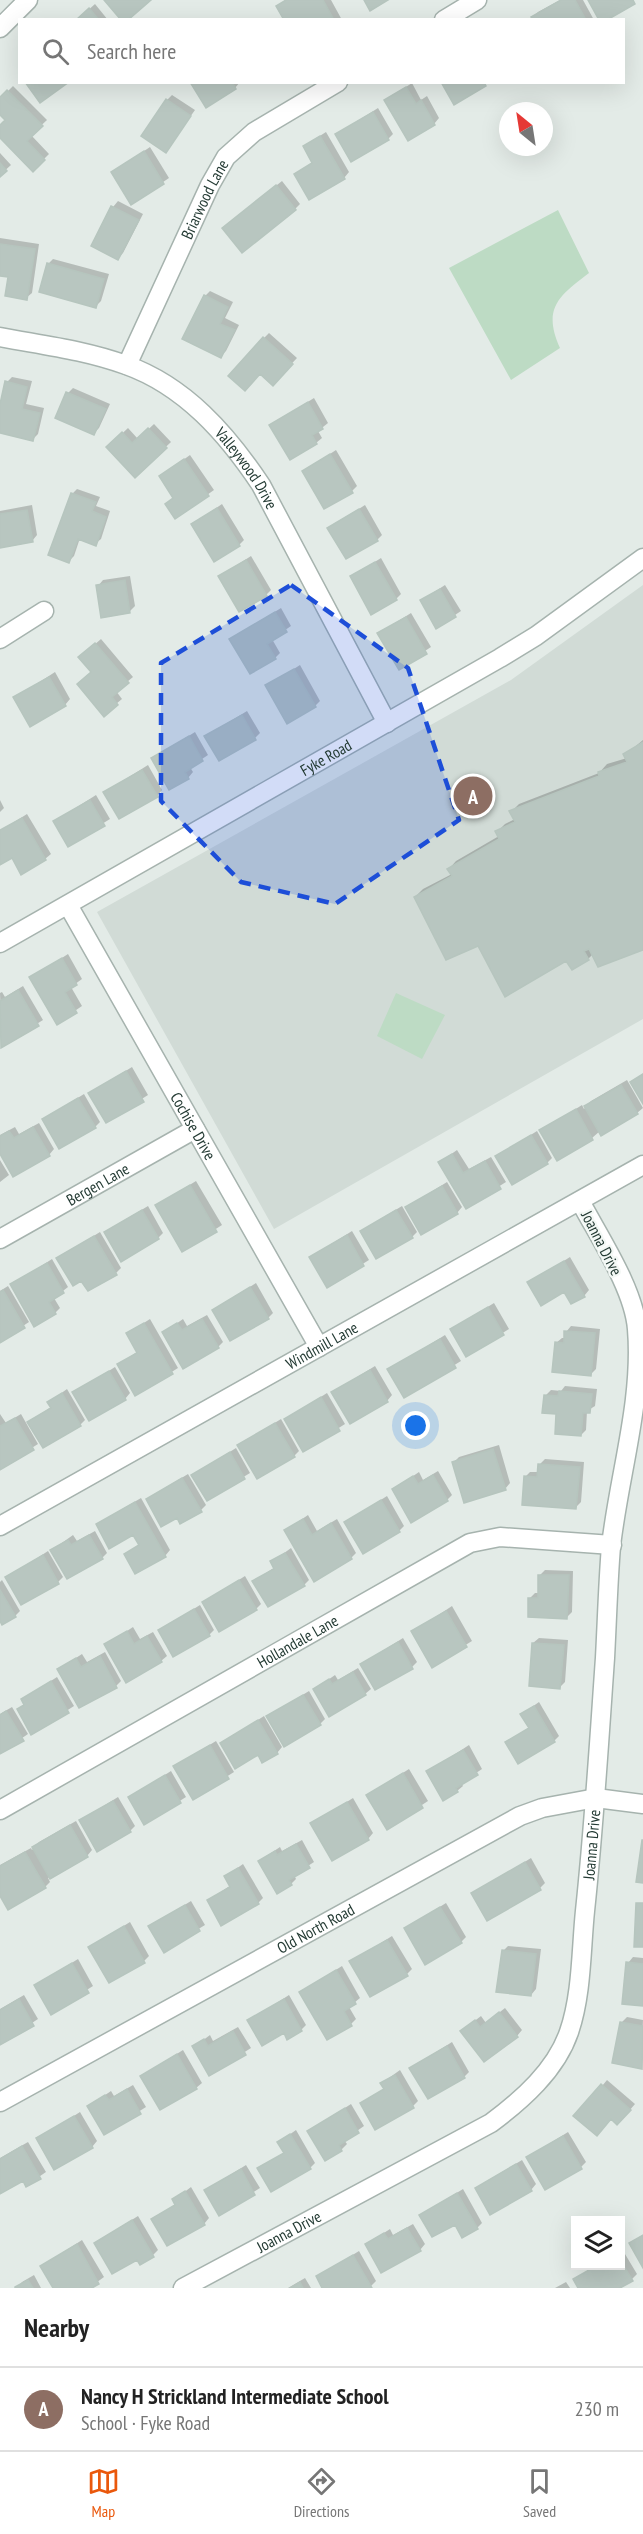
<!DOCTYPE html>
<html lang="en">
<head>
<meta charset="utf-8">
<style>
	:root { --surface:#fff; --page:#f2f2f2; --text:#222; --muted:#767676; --line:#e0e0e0; --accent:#ea580c }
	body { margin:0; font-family:"PT Sans Narrow",sans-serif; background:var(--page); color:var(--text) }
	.controls { position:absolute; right:18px; bottom:18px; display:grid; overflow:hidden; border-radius:0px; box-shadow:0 6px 24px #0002 }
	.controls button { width:54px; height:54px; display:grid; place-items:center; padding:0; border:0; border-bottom:2px solid var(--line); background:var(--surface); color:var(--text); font:30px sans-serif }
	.compass { position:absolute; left:499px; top:102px; width:54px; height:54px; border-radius:50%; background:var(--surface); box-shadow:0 6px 24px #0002; rotate:330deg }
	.you { position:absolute; left:416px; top:1426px; width:21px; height:21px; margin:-15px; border:4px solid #fff; border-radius:50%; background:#1a73e8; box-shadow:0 0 0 9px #1a73e833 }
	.badge { display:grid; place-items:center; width:39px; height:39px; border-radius:50%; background:var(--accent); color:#fff; font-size:20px; font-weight:700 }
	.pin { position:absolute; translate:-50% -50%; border:3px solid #fff; box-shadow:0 2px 6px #0006 }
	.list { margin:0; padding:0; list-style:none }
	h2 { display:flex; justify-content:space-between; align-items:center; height:78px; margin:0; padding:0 24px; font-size:26px }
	h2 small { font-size:20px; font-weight:400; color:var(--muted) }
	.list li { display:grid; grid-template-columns:39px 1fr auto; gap:18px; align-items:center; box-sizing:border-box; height:84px; padding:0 24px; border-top:2px solid var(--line) }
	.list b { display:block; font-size:22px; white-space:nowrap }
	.list p { margin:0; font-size:20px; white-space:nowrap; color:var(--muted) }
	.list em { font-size:20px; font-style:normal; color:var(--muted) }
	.icon { flex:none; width:33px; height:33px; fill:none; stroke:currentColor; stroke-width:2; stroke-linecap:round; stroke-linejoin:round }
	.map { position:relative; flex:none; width:643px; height:2288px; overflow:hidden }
	.search { position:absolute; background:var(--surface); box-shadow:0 6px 24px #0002; left:18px; right:18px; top:18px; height:66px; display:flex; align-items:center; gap:15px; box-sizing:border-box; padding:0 21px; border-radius:0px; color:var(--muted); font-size:22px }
	.sheet { height:162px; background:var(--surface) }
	nav { display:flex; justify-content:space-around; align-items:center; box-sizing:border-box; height:84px; border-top:2px solid var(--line); background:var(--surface); font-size:16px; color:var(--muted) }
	nav a { display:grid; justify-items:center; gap:3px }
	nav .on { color:var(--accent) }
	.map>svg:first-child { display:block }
	.built { fill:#d1dbd6 }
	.green { fill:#bddbc4 }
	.shadow { fill:#0003 }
	.building { fill:#b8c6c0; stroke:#b6c5be; stroke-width:1.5 }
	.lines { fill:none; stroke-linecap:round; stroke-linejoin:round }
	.minor-casing { stroke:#a6b3ae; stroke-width:21 }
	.tertiary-casing { stroke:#a6b3ae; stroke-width:21 }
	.minor { stroke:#fff; stroke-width:18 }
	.tertiary { stroke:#fff; stroke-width:18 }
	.marked { fill:#1d4ed8; fill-opacity:0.2; stroke:#1d4ed8; stroke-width:4.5; stroke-dasharray:12 8; stroke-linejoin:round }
	.labels { text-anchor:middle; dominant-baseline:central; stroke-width:4.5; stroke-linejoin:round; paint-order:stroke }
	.street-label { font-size:16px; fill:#243b34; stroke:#f3f8f5 }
</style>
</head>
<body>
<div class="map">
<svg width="643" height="2288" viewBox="0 0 643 2288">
	<rect width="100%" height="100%" fill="#e3ebe7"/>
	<path class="built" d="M643 585V1019L274 1229 97 912 511 680Z"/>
	<path class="green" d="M558 210 589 273C559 296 542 308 560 348L511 380 449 268Z
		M396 993 445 1015 422 1059 377 1036Z"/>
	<path class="shadow" d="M285 0H331L342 20H286L278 6Z
		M560 0H583L594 20H534L533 17 538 12Z
		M95 4 108 20H77Z
		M192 82H240L235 88Z
		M412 83 421 100 427 96 439 118 434 124 386 100Z
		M13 86 47 120 31 135 49 154 33 170 0 136V127L7 120 0 113V99Z
		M172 95 195 110 166 151 167 100Z
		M378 108 393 134 388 139 337 134Z
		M326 132 349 172 344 178 296 174 313 162 304 146Z
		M150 147 169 178 132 203 113 172Z
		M0 153 11 165 0 175Z
		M282 181 300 204 295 209 229 223Z
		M118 201 143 214 123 253 118 258 93 245 113 207Z
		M0 238 39 244 32 293 26 298 10 276 0 275Z
		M53 259 109 274 101 301 96 306 48 264Z
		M210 291 233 302 225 318 239 325 226 351 221 356 205 296Z
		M269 333 297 358 278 378 264 338Z
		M12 377 32 381 26 404 44 408 38 434 33 439 0 431V411L7 382Z
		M73 388 110 404 99 428 94 433 68 393Z
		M314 398 328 423 318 431 322 438 316 443 271 425Z
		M154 424 171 442 135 476 108 447 128 428 138 439Z
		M336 450 357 486 352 491 304 471Z
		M190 455 214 490 176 517 167 504 175 497 161 476Z
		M77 489 100 497 96 506 110 511 101 539 95 544 80 538 74 556 69 561 72 494Z
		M222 504 244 540 239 545 193 524Z
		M32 505 37 535 32 541 0 546V511Z
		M365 505 382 535 377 540 329 528Z
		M251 556 271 590 266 595 220 576Z
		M381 558 401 594 396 599 351 577Z
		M130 576 135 606 130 611 102 616 98 586 103 580Z
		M445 585 461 611 437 627 422 600Z
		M281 608 291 626 272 639 280 653 275 658 231 639Z
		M411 613 431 647 399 668 379 633Z
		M101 639 133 677 116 691 122 699 104 714 86 652Z
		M300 665 320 701 315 706 267 686Z
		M55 672 70 699 65 705 15 698Z
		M247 711 260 733 255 738 206 736Z
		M195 732 208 755 190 767 193 772 188 778 153 758Z
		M643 740V948L593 954 588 959H567L478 944 415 897 423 889 452 874 449 869 456 861 499 836 497 832 505 824 515 819 511 812 519 804 599 773 607 764 627 758 625 755Z
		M148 765 162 790 157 796 105 792Z
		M96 795 110 819 68 845 55 821Z
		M0 800 4 808 0 812Z
		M27 814 51 854 45 859 12 856 0 864V831Z
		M68 954 82 979 71 987 82 1006 57 1023 31 978Z
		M23 986 43 1020 2 1046 0 993 2 992 5 997Z
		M132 1067 148 1095 107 1121 90 1093Z
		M627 1080 643 1108 637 1113 600 1131 592 1138 557 1159 541 1131 582 1105 584 1109 591 1101Z
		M84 1094 100 1122 95 1127 44 1119Z
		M39 1123 54 1149 49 1155 0 1151V1135L15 1127 19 1134Z
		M537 1131 552 1158 547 1163 497 1156Z
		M457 1150 469 1169 491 1157 506 1182 466 1207 440 1162Z
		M0 1160 9 1175 0 1182Z
		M196 1181 222 1225 183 1250 157 1205Z
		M447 1182 462 1207 457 1213 407 1207Z
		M148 1206 163 1233 158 1238 105 1232Z
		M402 1206 417 1232 412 1237 361 1231Z
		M352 1231 369 1260 327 1286 311 1257Z
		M100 1232 121 1268 116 1273 58 1258Z
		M570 1257 589 1290 584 1296 529 1283Z
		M52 1259 68 1287 54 1298 60 1308 55 1313 12 1285Z
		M256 1283 273 1313 268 1318 214 1310Z
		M8 1286 29 1322 0 1341V1291Z
		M494 1303 509 1329 467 1355 452 1329Z
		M207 1315 223 1342 218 1347 163 1333 183 1319 187 1326Z
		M150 1319 178 1368 136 1394 119 1365 138 1351 128 1333Z
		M571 1326 600 1329 596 1369 591 1374 556 1343 562 1338H565L566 1332Z
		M445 1335 461 1361 404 1396 389 1370Z
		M375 1366 392 1395 387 1401 333 1392Z
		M115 1367 130 1393 125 1399 74 1393Z
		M565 1386 597 1389 595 1406 587 1411 586 1430 581 1435 545 1396 551 1390 561 1391Z
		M67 1389 85 1420 80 1425 29 1422 51 1407 49 1402Z
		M327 1393 345 1424 304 1450 286 1419Z
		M0 1414 6 1423 21 1414 38 1444 0 1468Z
		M281 1419 299 1451 294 1456 239 1445Z
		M499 1445 510 1483 505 1489 453 1463 459 1457Z
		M236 1448 250 1473 207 1499 193 1475Z
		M545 1459 584 1462 581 1502 576 1507 525 1477 530 1472H539L540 1464Z
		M438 1471 452 1495 447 1500 394 1489 419 1472 423 1480Z
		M188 1474 206 1505 201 1510 177 1516 147 1499Z
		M387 1496 404 1526 399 1531 346 1522Z
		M141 1498 170 1550 165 1556 126 1554 140 1544 134 1533 97 1524Z
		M308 1515 317 1531 337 1519 356 1553 351 1558 286 1530Z
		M95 1531 107 1553 102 1558 52 1550 73 1535 77 1541Z
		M291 1548 309 1580 304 1585 254 1581 275 1567 272 1562Z
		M48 1551 63 1577 58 1582 7 1578Z
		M545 1570 573 1571 572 1612 567 1617 530 1598 535 1593H539L540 1575Z
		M245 1576 261 1604 256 1609 204 1602Z
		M2 1580 20 1611 15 1616 0 1618V1582Z
		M200 1605 214 1630 209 1635 160 1630Z
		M452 1606 472 1641 433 1665 413 1632Z
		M133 1627 140 1639 153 1632 167 1656 161 1661 106 1645Z
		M403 1638 417 1662 412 1667 362 1664Z
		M539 1638 568 1640 565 1682 560 1687 533 1643Z
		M105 1652 121 1681 116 1686 59 1669 82 1654 87 1662Z
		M358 1668 371 1689 365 1694 315 1689 335 1675 338 1680Z
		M57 1677 74 1706 32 1733 18 1709 24 1704 23 1699Z
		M309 1691 325 1719 320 1724 268 1716Z
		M539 1702 559 1736 554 1741 507 1742 530 1727 522 1714Z
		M12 1707 28 1734 0 1753V1714Z
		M264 1716 282 1747 277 1753H259L222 1743Z
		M216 1741 234 1772 193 1798 175 1766Z
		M469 1745 482 1769 461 1783 463 1786 457 1791 428 1772Z
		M409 1769 428 1801 387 1828 368 1795Z
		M171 1771 186 1797 145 1823 130 1797Z
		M118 1797 135 1826 130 1831 81 1820Z
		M353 1798 373 1833 368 1839 312 1824Z
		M76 1821 92 1850 87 1856 48 1878 50 1882 45 1887 0 1893V1865L31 1848 32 1850 39 1842Z
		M302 1840 314 1862 294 1875 296 1879 291 1884 259 1861 280 1847 282 1851Z
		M531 1858 545 1883 540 1888 473 1894Z
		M243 1864 263 1898 258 1903 209 1900 231 1885 226 1876Z
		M191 1901 205 1925 164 1950 150 1926Z
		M446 1903 466 1937 461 1942 406 1928Z
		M130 1922 149 1956 144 1961 90 1947Z
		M392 1936 412 1969 407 1974 351 1962Z
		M508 1946 541 1949 536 1989 531 1995 503 1951Z
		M633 1957 643 1958V2005L628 1963Z
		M78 1959 93 1986 52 2012 36 1985Z
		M342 1966 360 1998 349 2007 356 2019 351 2024 301 1992Z
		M24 1995 38 2019 0 2044V2009Z
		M289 1995 306 2025 301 2030 284 2031 249 2021Z
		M505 2008 522 2030 517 2036 468 2026 481 2016 486 2023Z
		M627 2017 643 2020 641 2068 613 2062 622 2022Z
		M238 2027 251 2048 210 2074 194 2047 210 2035 213 2041Z
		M452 2042 469 2072 464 2077 411 2068Z
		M183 2050 202 2083 196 2088 142 2076Z
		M400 2070 418 2101 413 2106 362 2103 385 2088 382 2083Z
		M607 2080 635 2104 623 2118 602 2086Z
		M133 2085 146 2107 105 2133 89 2106 111 2091 114 2096Z
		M351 2104 364 2126 344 2140 347 2144 341 2150 326 2159 309 2131Z
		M80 2112 97 2141 92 2147 38 2139Z
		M296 2130 315 2163 310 2168 259 2169 285 2152 279 2142Z
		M568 2132 586 2162 581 2167 528 2157Z
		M28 2142 46 2172 27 2185 23 2179 0 2191V2158Z
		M522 2160 536 2184 531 2190 476 2188Z
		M246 2165 260 2188 219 2214 206 2190Z
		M191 2187 209 2218 204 2224 153 2219 176 2204 174 2200Z
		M463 2189 482 2223 477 2228 421 2215Z
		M138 2216 158 2250 153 2255 137 2258 95 2243Z
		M413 2224 425 2244 420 2250 367 2244 390 2229 393 2235Z
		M82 2240 104 2277 89 2288H55L42 2266Z
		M622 2249 637 2274 632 2279 617 2288H580L575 2279 594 2266H620V2250Z
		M359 2251 376 2281 369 2288H324L317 2277Z
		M34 2275 41 2288H17L22 2282Z
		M305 2278 311 2288H288Z
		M566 2282 570 2288H555Z"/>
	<path class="building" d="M104 0H151L128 20H121Z
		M286 0H323L334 20H284L276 6Z
		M364 0H388L370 11Z
		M561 0H575L586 20H533L531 17Z
		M588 0H633L635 4 607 20H599Z
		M89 8 99 20H76Z
		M25 82H69L40 103Z
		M190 82H232L236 89 206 108Z
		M441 82H484L486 86 454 105Z
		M406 87 416 104 421 100 435 125 408 141 384 100Z
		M7 90 43 126 27 141 45 160 33 172 0 138V125L5 120 0 115V97Z
		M166 99 191 116 166 153 141 136Z
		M373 112 389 140 351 162 335 134Z
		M320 136 345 179 309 200 294 174 312 163 303 146Z
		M144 151 164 184 131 205 111 172Z
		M0 163 7 171 0 177Z
		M276 185 296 210 242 253 222 228Z
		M111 206 139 220 118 260 91 246Z
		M0 244 35 249 27 300 5 296 8 277 0 276Z
		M47 263 104 279 96 308 39 292Z
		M204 295 228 307 220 324 235 330 221 358 182 339Z
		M263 337 293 364 273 386 260 374 245 391 228 376Z
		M5 381 27 387 22 409 40 413 33 441 0 433V404Z
		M66 392 106 409 94 435 55 418Z
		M308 402 323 429 312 435 317 444 290 460 269 425Z
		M148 428 167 448 135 478 106 447 122 432 132 443Z
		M330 454 353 493 324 509 302 471Z
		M184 459 209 496 175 519 165 504 173 498 159 476Z
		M71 493 96 502 92 511 106 517 96 546 78 539 69 563 48 555Z
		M217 508 240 546 214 562 191 524Z
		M359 509 378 541 346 559 327 528Z
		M27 510 33 542 0 548V514Z
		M246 560 267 596 239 612 218 576Z
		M375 562 397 600 371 615 350 576Z
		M125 580 130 613 101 618 96 585Z
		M440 589 456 617 436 629 420 600Z
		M275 612 287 632 267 644 276 659 250 674 229 639Z
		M406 617 427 654 399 670 377 633Z
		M95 643 129 683 112 697 118 705 104 717 77 684 91 672 78 657Z
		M294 669 316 707 287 724 265 685Z
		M49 677 66 706 30 727 13 697Z
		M242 715 256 740 219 761 204 736Z
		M189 736 203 761 185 772 189 779 169 790 151 758Z
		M643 742V950L598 967 589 949 584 951 589 960 572 970 566 961 505 997 478 946 446 960 414 897 452 876 447 869 499 839 495 831 515 822 509 811 599 776 598 772 627 762 623 754Z
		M142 770 158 797 119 819 103 792Z
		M90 800 105 826 68 847 53 821Z
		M22 818 46 860 21 875 12 858 0 865V830Z
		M62 958 77 985 65 992 77 1013 57 1025 29 977Z
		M18 990 39 1026 1 1048 0 1001Z
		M126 1071 144 1102 106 1123 88 1093Z
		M643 1074V1104L630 1082Z
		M621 1085 638 1114 601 1136 584 1106Z
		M78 1098 96 1128 59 1149 42 1119Z
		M576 1109 593 1140 557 1161 539 1130Z
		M33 1127 50 1156 13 1177 0 1154V1136L9 1131 14 1138Z
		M531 1135 548 1164 512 1185 495 1156Z
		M452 1154 463 1173 485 1161 501 1189 466 1209 438 1162Z
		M190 1185 217 1232 182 1252 155 1205Z
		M442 1186 458 1214 421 1235 405 1207Z
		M142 1210 159 1239 121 1262 104 1232Z
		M396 1210 413 1238 376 1259 360 1231Z
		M347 1235 364 1266 327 1288 309 1257Z
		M94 1236 117 1275 88 1291 81 1281 73 1286 56 1258Z
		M564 1261 585 1297 571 1304 564 1292 541 1306 527 1282Z
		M47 1263 64 1293 49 1302 56 1314 34 1327 10 1284Z
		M250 1287 269 1319 230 1341 212 1310Z
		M3 1290 25 1328 0 1343V1292Z
		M488 1307 504 1335 466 1357 450 1329Z
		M202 1319 219 1348 183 1369 162 1332 177 1323 182 1330Z
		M144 1323 173 1374 135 1396 117 1364 137 1353 126 1333Z
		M564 1331 595 1333 591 1376 552 1372 555 1342 564 1343Z
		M440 1339 456 1368 404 1398 387 1369Z
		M370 1370 388 1402 350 1424 331 1392Z
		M109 1371 126 1400 89 1421 72 1392Z
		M559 1391 592 1394 590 1413H583L581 1436 555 1434 556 1414 542 1413 544 1395 558 1396Z
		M62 1393 81 1426 43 1448 27 1422 51 1408 47 1402Z
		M321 1397 340 1431 303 1452 284 1419Z
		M15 1418 34 1450 0 1470V1426Z
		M275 1423 295 1457 257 1479 237 1445Z
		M493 1449 506 1490 464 1503 452 1462Z
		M230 1452 245 1479 207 1501 191 1475Z
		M538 1464 580 1467 576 1509 522 1505 524 1476 537 1477Z
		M433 1475 448 1501 411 1523 392 1489 413 1476 418 1484Z
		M182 1478 202 1512 180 1524 177 1518 161 1527 146 1499Z
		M381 1500 400 1532 363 1554 344 1522Z
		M135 1502 166 1557 135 1574 124 1554 139 1545 133 1535 109 1549 96 1524Z
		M303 1519 312 1535 331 1523 352 1559 314 1582 284 1530Z
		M89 1535 103 1559 67 1579 50 1550 68 1540 71 1545Z
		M285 1553 305 1586 268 1607 252 1581 274 1569 270 1561Z
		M43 1555 59 1584 21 1605 5 1577Z
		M538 1575H569L567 1619 528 1617V1598H538Z
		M239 1580 257 1610 219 1632 202 1602Z
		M0 1590 16 1617 2 1625 0 1621Z
		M194 1609 210 1636 173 1657 158 1630Z
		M446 1611 467 1647 432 1668 411 1631Z
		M127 1631 134 1644 147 1636 162 1662 126 1683 104 1644Z
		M398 1642 413 1669 375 1690 360 1664Z
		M532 1643 564 1645 560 1689 529 1686Z
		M100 1656 117 1688 79 1708 57 1669 76 1658 81 1667Z
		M353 1672 366 1695 329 1717 313 1689 329 1679 332 1684Z
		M51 1681 69 1713 31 1735 17 1709 24 1705 21 1699Z
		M303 1695 321 1725 284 1747 266 1716Z
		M534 1706 555 1742 518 1764 505 1742 529 1728 520 1714Z
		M6 1711 24 1741 0 1754V1715Z
		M258 1720 278 1754 262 1763 258 1755 235 1769 220 1743Z
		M210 1745 229 1779 193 1800 173 1766Z
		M463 1750 478 1775 456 1788 458 1792 443 1801 426 1771Z
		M403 1773 423 1808 387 1830 366 1795Z
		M165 1775 181 1803 144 1825 128 1797Z
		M113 1801 131 1832 97 1852 79 1820Z
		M347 1802 369 1840 332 1861 310 1823Z
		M70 1825 88 1857 50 1879 32 1847Z
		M642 1840H643V1883L636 1882Z
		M296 1844 310 1868 289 1880 292 1885 277 1894 258 1861 275 1851 277 1855Z
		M25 1852 46 1888 8 1910 0 1896V1866Z
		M525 1862 541 1890 487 1921 471 1893Z
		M238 1868 259 1904 221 1926 207 1900 230 1887 224 1876Z
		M636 1903H643V1947H634Z
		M185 1905 200 1931 164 1953 148 1926Z
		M440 1907 462 1943 425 1965 404 1928Z
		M124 1926 145 1963 109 1983 88 1947Z
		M387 1940 408 1976 370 1997 349 1961Z
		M502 1950 536 1954 531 1996 496 1992Z
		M626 1962 643 1964V2006L622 2004Z
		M72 1963 89 1993 51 2015 34 1985Z
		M336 1970 356 2004 344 2011 352 2026 327 2040 299 1992Z
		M19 1999 34 2026 0 2045V2010Z
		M284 1999 302 2031 287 2040 284 2033 262 2046 247 2020Z
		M499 2012 518 2037 484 2062 460 2031 475 2020 480 2027Z
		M620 2022 643 2026 642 2069 612 2063Z
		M233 2031 246 2055 209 2076 192 2046 204 2039 208 2046Z
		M447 2046 465 2078 428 2099 409 2068Z
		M177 2054 197 2089 160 2110 140 2076Z
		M395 2075 414 2108 375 2130 360 2103 384 2089 380 2083Z
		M601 2084 631 2110 617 2125 611 2119 597 2136 573 2116Z
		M127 2089 141 2114 104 2135 87 2106 105 2095 109 2100Z
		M345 2108 359 2133 339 2145 342 2151 325 2161 307 2131Z
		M74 2116 93 2148 54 2170 36 2138Z
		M290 2134 311 2169 271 2192 257 2168 284 2153 277 2142Z
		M563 2136 582 2169 545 2190 526 2157Z
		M22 2146 41 2179 26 2187 23 2181 0 2194V2159Z
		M516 2164 532 2191 490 2215 475 2188Z
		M241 2169 255 2195 219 2216 204 2190Z
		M185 2191 205 2225 167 2246 151 2219 175 2205 172 2199Z
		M457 2193 478 2229 462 2238 455 2225 432 2237 419 2215Z
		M132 2220 154 2257 140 2265 137 2260 112 2274 94 2243Z
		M407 2228 421 2251 381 2273 365 2244 384 2233 388 2239Z
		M643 2235V2268L629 2243Z
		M77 2244 99 2284 92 2288H53L40 2266Z
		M353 2255 372 2288H322L316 2276Z
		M620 2260 633 2281 620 2288H578L573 2279 596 2266H620Z
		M28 2280 33 2288H15V2287Z
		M300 2282 303 2288H290Z"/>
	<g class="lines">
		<g class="minor-casing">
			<g id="minor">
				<path d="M444 20 477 0"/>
				<path d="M0 28 28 0"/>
				<path id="s1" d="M0 337C42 345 85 350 126 365 185 386 227 434 261 485L387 723"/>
				<path id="s2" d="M127 365 210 185 226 157 254 132 338 82"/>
				<path d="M0 639 44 611"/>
				<path id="s3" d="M68 905 319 1347"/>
				<path id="s4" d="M0 1239 195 1129"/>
				<path id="s5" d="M0 1526 643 1165"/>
				<path id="s6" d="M0 1810 470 1543 500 1537 612 1545"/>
				<path id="s7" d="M0 2102 520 1816 542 1808 596 1798 643 1804"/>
				<path id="s8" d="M183 2288 491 2123C522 2100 556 2070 569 2032 582 1994 581 1950 585 1911 594 1827 599 1743 605 1658 607 1621 608 1583 611 1546 619 1475 643 1401 637 1329 634 1289 599 1237 580 1201"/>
			</g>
		</g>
		<g class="tertiary-casing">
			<g id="tertiary">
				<path id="s9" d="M0 943 500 658 536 636 643 558"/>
			</g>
		</g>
		<use href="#minor" class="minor"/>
		<use href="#tertiary" class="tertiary"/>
	</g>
	<path class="marked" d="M291 585 408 668 459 820 335 904 241 882 161 801V663Z"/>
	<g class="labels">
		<g class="street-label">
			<text stroke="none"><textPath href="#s2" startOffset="183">Briarwood Lane</textPath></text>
			<text stroke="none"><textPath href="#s1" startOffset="291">Valleywood Drive</textPath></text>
			<text stroke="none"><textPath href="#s9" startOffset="375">Fyke Road</textPath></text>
			<text stroke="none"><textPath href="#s3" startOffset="254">Cochise Drive</textPath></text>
			<text stroke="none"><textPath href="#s4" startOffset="112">Bergen Lane</textPath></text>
			<text transform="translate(602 1243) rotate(63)">Joanna Drive</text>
			<text stroke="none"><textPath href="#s5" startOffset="369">Windmill Lane</textPath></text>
			<text stroke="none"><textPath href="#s6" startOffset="342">Hollandale Lane</textPath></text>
			<text stroke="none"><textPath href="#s8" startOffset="660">Joanna Drive</textPath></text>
			<text stroke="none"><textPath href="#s7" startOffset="360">Old North Road</textPath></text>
			<text stroke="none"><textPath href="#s8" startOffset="120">Joanna Drive</textPath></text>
		</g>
	</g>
</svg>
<div class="controls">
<button><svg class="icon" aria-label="layers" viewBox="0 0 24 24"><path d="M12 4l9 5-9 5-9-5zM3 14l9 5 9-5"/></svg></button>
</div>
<svg class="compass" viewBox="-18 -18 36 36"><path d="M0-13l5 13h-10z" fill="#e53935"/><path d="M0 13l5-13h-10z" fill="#767676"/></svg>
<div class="you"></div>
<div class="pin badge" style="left:473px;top:796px;background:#8d6e63">A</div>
<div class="search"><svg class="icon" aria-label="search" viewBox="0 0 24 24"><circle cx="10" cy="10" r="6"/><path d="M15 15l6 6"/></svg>Search here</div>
</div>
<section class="sheet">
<h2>Nearby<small></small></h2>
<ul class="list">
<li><span class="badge" style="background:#8d6e63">A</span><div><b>Nancy H Strickland Intermediate School</b><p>School · Fyke Road</p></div><em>230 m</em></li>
</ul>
</section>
<nav>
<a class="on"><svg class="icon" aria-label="map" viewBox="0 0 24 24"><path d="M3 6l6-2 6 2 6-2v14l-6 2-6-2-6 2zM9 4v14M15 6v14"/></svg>Map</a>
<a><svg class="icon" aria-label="directions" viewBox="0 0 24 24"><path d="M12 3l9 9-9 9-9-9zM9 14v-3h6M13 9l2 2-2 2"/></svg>Directions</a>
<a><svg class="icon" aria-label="saved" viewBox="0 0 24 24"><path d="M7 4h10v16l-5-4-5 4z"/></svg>Saved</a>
</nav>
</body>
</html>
